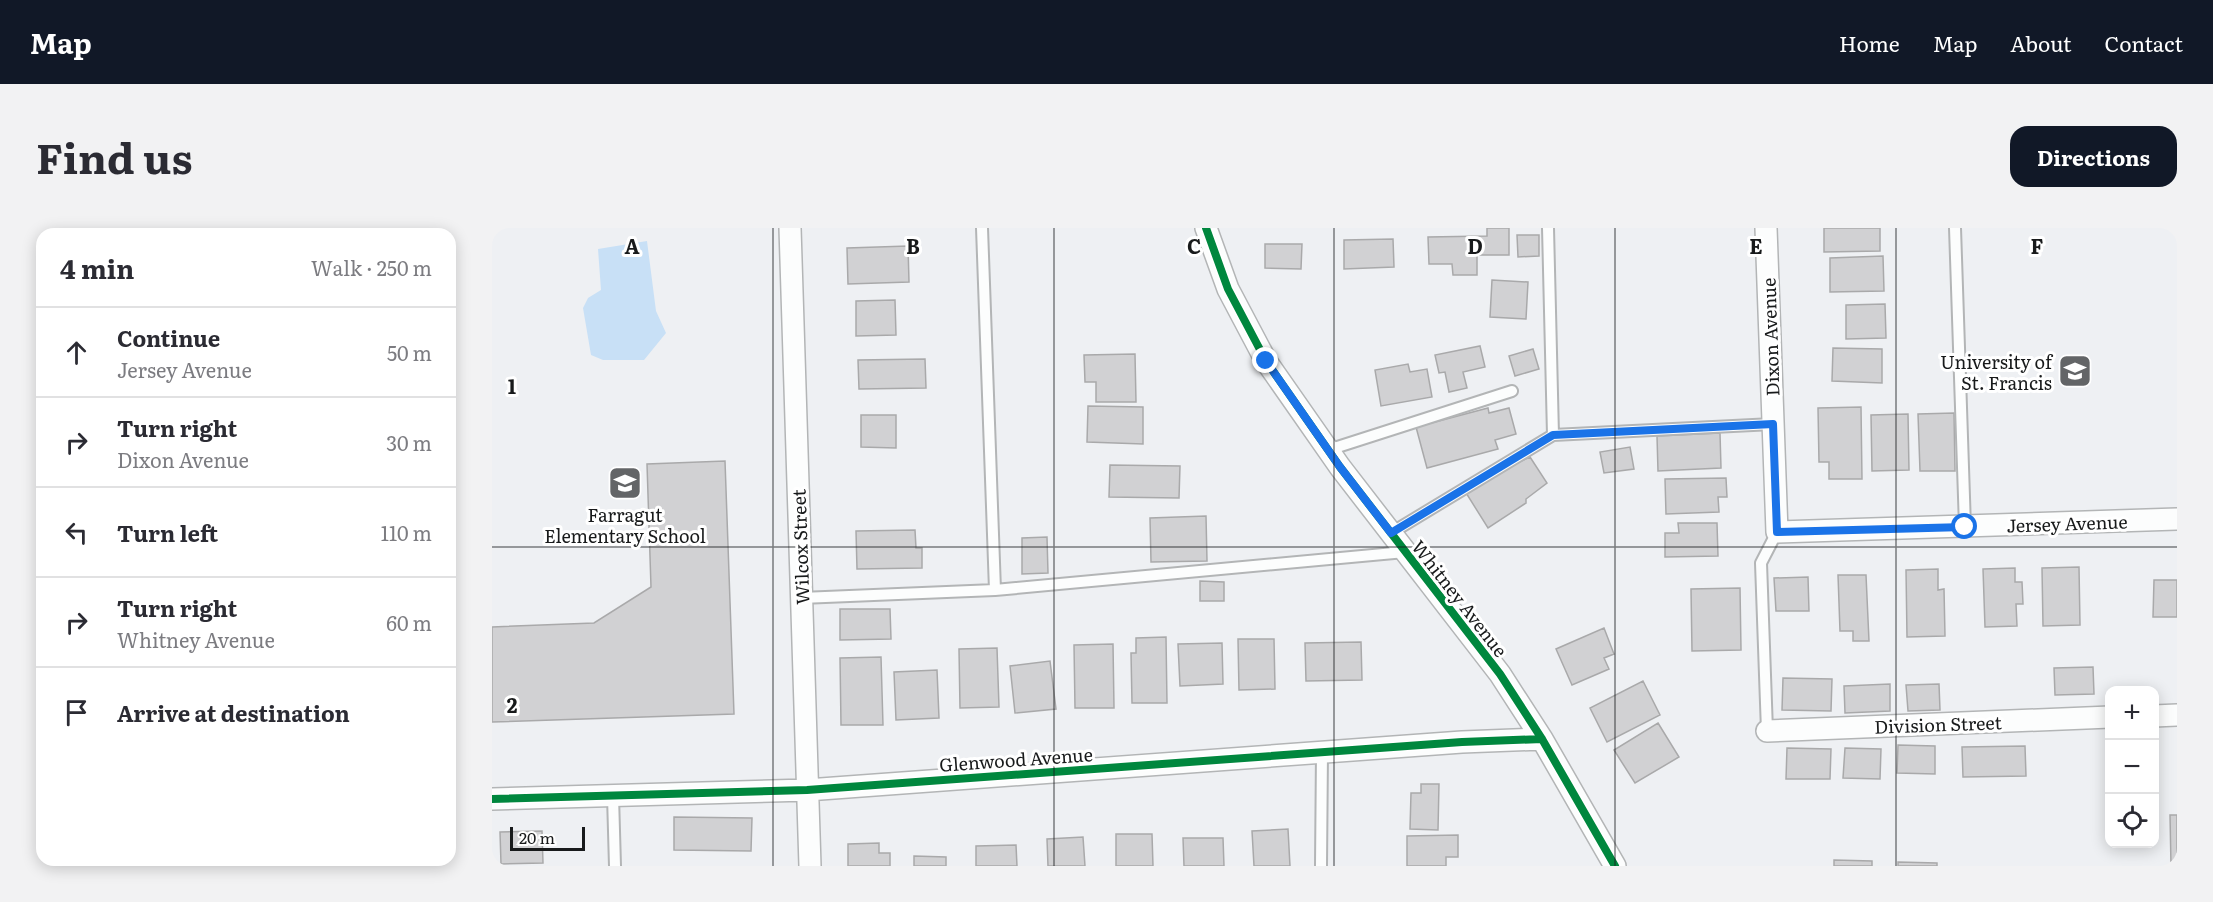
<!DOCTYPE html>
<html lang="en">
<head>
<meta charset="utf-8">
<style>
	:root { --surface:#fff; --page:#f2f2f3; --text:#2b2b33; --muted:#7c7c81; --line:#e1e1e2; --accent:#111827 }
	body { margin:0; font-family:Literata,serif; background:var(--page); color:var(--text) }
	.controls { position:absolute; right:18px; bottom:18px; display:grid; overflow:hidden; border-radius:12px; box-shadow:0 3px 15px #0003 }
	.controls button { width:54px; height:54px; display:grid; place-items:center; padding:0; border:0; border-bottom:2px solid var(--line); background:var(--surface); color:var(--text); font:30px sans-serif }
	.scale { position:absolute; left:18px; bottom:15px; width:75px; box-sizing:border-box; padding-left:6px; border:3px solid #181a1b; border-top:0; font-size:16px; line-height:21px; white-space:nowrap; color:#181a1b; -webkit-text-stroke:4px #fff; paint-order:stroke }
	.stop { position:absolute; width:18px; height:18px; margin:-14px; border:4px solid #1a73e8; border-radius:50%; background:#fff }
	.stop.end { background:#1a73e8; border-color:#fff; box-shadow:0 2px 6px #0008 }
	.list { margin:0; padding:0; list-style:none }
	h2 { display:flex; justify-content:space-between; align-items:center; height:78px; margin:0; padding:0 24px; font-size:26px }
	h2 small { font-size:20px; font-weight:400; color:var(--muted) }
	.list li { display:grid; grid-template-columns:39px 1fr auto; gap:18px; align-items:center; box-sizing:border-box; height:90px; padding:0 24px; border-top:2px solid var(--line) }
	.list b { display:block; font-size:22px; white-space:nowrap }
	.list p { margin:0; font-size:20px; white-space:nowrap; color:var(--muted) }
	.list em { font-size:20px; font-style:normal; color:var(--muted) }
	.icon { flex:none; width:33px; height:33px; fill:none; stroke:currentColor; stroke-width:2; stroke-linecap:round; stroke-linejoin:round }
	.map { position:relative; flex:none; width:1685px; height:638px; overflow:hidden; border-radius:18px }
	header { display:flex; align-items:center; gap:36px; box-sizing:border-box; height:84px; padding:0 30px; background:var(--accent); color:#fff }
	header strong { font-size:28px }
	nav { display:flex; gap:33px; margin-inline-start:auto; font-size:21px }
	.intro { display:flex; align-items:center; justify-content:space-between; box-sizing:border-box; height:144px; padding:0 36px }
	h1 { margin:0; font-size:42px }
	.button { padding:15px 27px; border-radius:18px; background:var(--accent); color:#fff; font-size:21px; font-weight:700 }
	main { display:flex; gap:36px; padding:0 36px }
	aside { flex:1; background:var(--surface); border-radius:18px; box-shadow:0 3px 15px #0003 }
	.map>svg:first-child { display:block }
	.green { fill:#c8e0f6 }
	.building { fill:#d1d1d3; stroke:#a9a9aa; stroke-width:1.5 }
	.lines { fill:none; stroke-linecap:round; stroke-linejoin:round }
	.lane-casing { stroke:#b3b5b6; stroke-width:14 }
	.street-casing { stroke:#b3b5b6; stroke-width:24 }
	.lane { stroke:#fcfdfd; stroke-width:10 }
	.street { stroke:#fcfdfd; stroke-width:21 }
	.cycleway-casing { stroke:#fff; stroke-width:11 }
	.cycleway { stroke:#00873e; stroke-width:8 }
	.route { stroke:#1a73e8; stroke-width:8 }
	.grid { fill:none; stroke:#181a1b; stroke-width:1.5; stroke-opacity:0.55 }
	.labels { text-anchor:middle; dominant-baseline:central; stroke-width:6; stroke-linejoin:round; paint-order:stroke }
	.street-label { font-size:18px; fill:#181a1b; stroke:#fff }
	.poi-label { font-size:18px; fill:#181a1b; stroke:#fff; text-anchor:end }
	.grid-label { font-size:20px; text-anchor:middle; font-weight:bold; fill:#181a1b; stroke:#fff; stroke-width:6; stroke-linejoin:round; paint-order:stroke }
</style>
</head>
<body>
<header>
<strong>Map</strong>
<nav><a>Home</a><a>Map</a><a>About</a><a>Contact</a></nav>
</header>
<div class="intro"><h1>Find us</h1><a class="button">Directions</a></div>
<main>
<aside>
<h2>4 min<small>Walk · 250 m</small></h2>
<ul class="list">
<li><svg class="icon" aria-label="ahead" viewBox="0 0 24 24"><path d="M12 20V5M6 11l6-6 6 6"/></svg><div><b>Continue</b><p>Jersey Avenue</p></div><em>50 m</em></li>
<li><svg class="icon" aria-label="right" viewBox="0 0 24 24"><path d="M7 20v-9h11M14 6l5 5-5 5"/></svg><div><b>Turn right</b><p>Dixon Avenue</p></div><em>30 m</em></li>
<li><svg class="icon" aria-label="left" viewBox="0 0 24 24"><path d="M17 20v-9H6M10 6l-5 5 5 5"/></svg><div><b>Turn left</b></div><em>110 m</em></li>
<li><svg class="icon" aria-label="right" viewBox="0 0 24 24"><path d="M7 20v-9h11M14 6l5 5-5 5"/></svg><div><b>Turn right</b><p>Whitney Avenue</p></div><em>60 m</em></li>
<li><svg class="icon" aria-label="arrive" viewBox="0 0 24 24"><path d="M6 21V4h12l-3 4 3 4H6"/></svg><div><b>Arrive at destination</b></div></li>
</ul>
</aside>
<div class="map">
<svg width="1685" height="638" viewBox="0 0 1685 638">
	<rect width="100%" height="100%" fill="#eef0f3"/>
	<path class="green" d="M155 13 164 83 174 105 152 132H111L99 127 91 80 96 70 109 62 106 21Z"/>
	<path class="building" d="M995 0H1017V27H985V47H961L960 36H937L936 9 995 8Z
		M1332 0H1388V23L1332 24Z
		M1025 7H1047V28L1026 29Z
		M901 11 902 39 852 41V12Z
		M773 16H810L809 41 773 40Z
		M416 18 417 54 356 56 355 20Z
		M1391 28 1392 63 1338 64V30Z
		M1000 52 1036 54 1034 91 998 89Z
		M403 72 404 107 364 108V73Z
		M1393 76 1394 110 1354 111V77Z
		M988 118 993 139 971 144 975 160 957 164 953 144 947 145 943 127Z
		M1341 120 1390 121V155L1340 153Z
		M1041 121 1047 141 1023 148 1017 128Z
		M643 126 644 174H604V154H593L592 127Z
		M433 131 434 160 367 161 366 132Z
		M916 136 918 144 935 141 940 169 889 178 883 142Z
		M596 178 651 179V216L595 214Z
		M1369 179 1370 251H1337V234H1327L1326 180Z
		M996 180 997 185 1017 180 1024 206 1003 212 1006 221 935 240 924 199Z
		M1462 185 1463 243H1428L1426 186Z
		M1416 186 1417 242 1380 243 1379 187Z
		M369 187H404V220L369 219Z
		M1228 205 1229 240 1166 243 1165 208Z
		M1138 219 1142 241 1112 245 1108 224Z
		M1038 229 1055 255 1034 271V275L996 300 971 260Z
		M233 233 242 486 0 494V399L102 395 159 359 155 236Z
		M618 237 688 238 687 270 617 269Z
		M1234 250 1235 269H1226L1227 284 1174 286 1173 251Z
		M714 288 715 333 659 334 658 290Z
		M1186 295H1225L1226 328 1173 329V305H1187Z
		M423 302 424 320H430V340L365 341 364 303Z
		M555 309 556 345 530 346V310Z
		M1587 339 1588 397 1551 398 1550 340Z
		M1523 340V354H1530L1531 376H1524L1525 398 1493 399 1491 341Z
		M1446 341V362L1452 361 1453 408 1415 409 1414 342Z
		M1346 347H1374L1377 413H1361V403H1348Z
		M1316 349 1317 383H1284L1282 350Z
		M1662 352H1685V389H1661Z
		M708 353 732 354V373H708Z
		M1248 360 1249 422 1200 423 1199 361Z
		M348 381H398L399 411 348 412Z
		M1112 400 1122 426 1112 430 1117 441 1080 457 1064 421Z
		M674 409 675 475H640L639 425H644V410Z
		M746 411H782L783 461 747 462Z
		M869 414 870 452 814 453 813 415Z
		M730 415 731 456 688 458 686 416Z
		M621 416 622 480H583L582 417Z
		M505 420 507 479 468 480 467 421Z
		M389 429 391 497H349L348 430Z
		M558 433 564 481 523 485 518 438Z
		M1601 439 1602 466 1563 467 1562 440Z
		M445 442 447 490 404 492 402 444Z
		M1291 450 1340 451 1339 483 1290 482Z
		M1151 453 1168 487 1115 514 1098 480Z
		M1398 456V483L1353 485 1352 458Z
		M1447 456 1448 482 1416 483 1414 457Z
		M1166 495 1187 529 1143 555 1122 522Z
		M1406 517 1443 518V546L1405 545Z
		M1533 518 1534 548 1471 549 1470 519Z
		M1295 520 1339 521 1338 551H1294Z
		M1353 520 1389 521 1388 551 1351 550Z
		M929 556H947L946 602 918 601 919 565H929Z
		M1678 587H1685V638H1679Z
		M182 589 260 590 259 623 182 622Z
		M796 601 798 638H762L760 603Z
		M50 603 51 635 9 636 8 604Z
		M624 606H660L661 638H624Z
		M966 607V629H954V638H915V608Z
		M591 609 593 638H556L555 611Z
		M691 610H731L732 638H692Z
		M387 615V625H398V638H356V616Z
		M524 617 525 638H484V618Z
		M422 628 454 629V638H422Z
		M1342 632 1380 633V638H1342Z
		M1406 634 1445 635V638H1406Z"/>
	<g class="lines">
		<g class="lane-casing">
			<path id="lane" d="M490 0 503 362
				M1056 0 1061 207 1281 196
				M1463 0 1473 299
				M836 222 1020 163
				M899 305 1061 207
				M309 370 503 362 913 324
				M1275 503 1269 335 1285 304
				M121 568 123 638
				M829 638 830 524"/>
		</g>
		<g class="street-casing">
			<path id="street" d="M298 0 318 638
				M714 0 736 61 774 133 848 239 1008 446 1050 511 1123 638
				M1274 0 1285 304 1685 291
				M1662 488 1685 487
				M1275 503 1618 489
				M0 571 315 562 970 514 1050 511"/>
		</g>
		<use href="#lane" class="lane"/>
		<use href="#street" class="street"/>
		<g class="cycleway-casing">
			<path id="cycleway" d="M714 0 736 61 774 133 848 239 1008 446 1050 511 1123 638
				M0 571 315 562 970 514 1050 511"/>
		</g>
		<use href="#cycleway" class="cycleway"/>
	</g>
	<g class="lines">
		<path class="route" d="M774 133 848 239 899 305 1061 207 1281 196 1285 304 1473 299"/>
	</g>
	<path class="grid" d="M281 0V638M562 0V638M842 0V638M1123 0V638M1404 0V638M0 319H1685"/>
	<defs>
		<g id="university-square" transform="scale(1.725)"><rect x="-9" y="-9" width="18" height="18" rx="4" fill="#636567" stroke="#fff"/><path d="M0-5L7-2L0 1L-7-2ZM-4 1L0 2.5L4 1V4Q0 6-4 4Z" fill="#fff"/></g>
		<g id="school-square" transform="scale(1.725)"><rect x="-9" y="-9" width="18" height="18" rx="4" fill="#636567" stroke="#fff"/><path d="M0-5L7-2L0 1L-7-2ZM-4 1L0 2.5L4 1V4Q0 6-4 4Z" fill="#fff"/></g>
	</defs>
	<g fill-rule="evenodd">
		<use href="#university-square" x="1583" y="143"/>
		<use href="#school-square" x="133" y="255"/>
	</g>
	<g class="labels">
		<g class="street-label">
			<text transform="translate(1278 109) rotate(-92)">Dixon Avenue</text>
			<text transform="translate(1575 295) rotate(-2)">Jersey Avenue</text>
			<text transform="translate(308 319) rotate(-92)">Wilcox Street</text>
			<text transform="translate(968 370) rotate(52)">Whitney Avenue</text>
			<text transform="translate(1446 496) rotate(-2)">Division Street</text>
			<text transform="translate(524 531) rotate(-4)">Glenwood Avenue</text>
		</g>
		<g class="poi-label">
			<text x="1560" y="133">University of<tspan x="1560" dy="21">St. Francis</tspan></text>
			<text x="133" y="286" text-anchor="middle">Farragut<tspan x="133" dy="21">Elementary School</tspan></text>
		</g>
	</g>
	<g class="grid-label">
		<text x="140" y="26">A</text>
		<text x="421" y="26">B</text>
		<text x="702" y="26">C</text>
		<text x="983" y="26">D</text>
		<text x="1264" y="26">E</text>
		<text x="1545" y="26">F</text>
		<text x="20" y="166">1</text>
		<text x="20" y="485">2</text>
	</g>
</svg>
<div class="controls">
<button>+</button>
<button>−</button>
<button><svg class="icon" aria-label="locate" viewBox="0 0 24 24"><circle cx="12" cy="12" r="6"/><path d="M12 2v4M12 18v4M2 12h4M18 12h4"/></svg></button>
</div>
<div class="scale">20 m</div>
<div class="stop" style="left:1473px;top:299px"></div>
<div class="stop end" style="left:774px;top:133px"></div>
</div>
</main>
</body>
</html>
